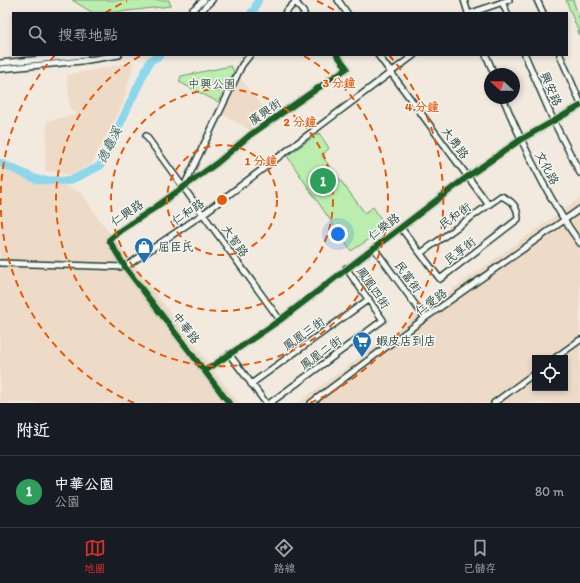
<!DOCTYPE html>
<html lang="zh-TW">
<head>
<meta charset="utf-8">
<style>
	:root { --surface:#171b24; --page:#20242c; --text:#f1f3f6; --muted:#9ea1a6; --line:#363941; --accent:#d93025 }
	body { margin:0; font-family:Itim,"LXGW WenKai TC",sans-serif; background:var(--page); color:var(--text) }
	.controls { position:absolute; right:12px; bottom:12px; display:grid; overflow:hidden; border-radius:0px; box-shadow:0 2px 6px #0003 }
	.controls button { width:36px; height:36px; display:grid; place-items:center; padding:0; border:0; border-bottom:1px solid var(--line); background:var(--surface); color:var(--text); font:20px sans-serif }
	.compass { position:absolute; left:484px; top:68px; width:36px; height:36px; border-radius:50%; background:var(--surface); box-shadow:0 2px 6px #0003; rotate:291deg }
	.you { position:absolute; left:338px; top:234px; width:14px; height:14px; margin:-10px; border:3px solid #fff; border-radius:50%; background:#1a73e8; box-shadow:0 0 0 6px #1a73e833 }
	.badge { display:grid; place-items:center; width:26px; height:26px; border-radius:50%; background:var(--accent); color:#fff; font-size:13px; font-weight:700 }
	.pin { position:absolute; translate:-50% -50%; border:2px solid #fff; box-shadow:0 1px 4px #0006 }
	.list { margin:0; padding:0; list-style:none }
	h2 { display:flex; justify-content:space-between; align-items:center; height:52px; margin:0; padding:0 16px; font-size:17px }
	h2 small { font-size:13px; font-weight:400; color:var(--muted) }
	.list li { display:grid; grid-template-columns:26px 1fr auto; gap:12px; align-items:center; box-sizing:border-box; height:72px; padding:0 16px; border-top:1px solid var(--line) }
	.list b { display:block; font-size:15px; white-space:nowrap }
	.list p { margin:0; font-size:13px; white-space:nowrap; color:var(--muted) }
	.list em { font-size:13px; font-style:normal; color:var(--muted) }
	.icon { flex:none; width:22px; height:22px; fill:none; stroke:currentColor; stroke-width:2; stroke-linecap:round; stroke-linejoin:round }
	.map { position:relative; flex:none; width:580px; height:403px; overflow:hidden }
	.search { position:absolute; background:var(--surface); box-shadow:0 2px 6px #0003; left:12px; right:12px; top:12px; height:44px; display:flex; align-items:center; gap:10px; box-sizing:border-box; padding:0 14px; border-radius:0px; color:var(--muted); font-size:15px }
	.sheet { height:124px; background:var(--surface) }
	nav { display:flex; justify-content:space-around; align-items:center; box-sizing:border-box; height:56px; border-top:1px solid var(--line); background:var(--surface); font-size:11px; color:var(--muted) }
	nav a { display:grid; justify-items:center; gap:2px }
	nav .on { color:var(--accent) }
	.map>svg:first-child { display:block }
	.built { fill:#eddbc8; fill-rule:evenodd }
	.green { fill:#baedae; stroke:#6c9571 }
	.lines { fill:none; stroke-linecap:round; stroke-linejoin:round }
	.river { stroke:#8cd7ec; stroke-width:8 }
	.minor-casing { stroke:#1f3d34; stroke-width:8 }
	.minor { stroke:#f6f6f2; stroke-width:5 }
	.cycleway-casing { stroke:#f6f6f2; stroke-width:8 }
	.cycleway { stroke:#1b5e20; stroke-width:6 }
	.ring { fill:none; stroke:#e8590c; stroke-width:2; stroke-dasharray:7 5 }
	.labels { text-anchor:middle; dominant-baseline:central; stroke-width:3; stroke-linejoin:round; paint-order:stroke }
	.park-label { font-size:12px; fill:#365746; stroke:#f6f6f2 }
	.street-label { font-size:12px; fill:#1f3d34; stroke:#f6f6f2 }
	.poi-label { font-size:12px; fill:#1f3d34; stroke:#f6f6f2; text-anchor:start }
	.water-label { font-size:13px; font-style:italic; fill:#355c59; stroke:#f6f6f2 }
	.centre { fill:#e8590c; stroke:#f6f6f2; stroke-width:2 }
	.ring-label { font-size:12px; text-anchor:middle; font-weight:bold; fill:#e8590c; stroke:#f6f6f2; stroke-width:3; stroke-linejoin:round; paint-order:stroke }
</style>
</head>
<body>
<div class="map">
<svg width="580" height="403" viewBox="0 0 580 403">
	<rect width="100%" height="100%" fill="#f2eadf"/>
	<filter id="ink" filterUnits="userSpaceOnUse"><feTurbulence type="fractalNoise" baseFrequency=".025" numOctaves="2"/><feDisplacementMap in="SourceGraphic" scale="8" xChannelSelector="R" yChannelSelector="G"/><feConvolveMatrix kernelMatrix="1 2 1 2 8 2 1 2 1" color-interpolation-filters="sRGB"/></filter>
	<g filter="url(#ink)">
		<path class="built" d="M134 62 123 104 91 165 72 175 45 171 47 121 78 114 70 109 67 75Z
			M240 78 269 114 250 130 222 114Z
			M0 159 82 193 96 215 239 403H0Z
			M580 198V403H298L416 315ZM535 358H565V388H535Z"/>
		<path class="green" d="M72 0H169L171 6 109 13H93Z
			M566 0H573L580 21V36Z
			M231 66 234 72 218 102 179 82 181 76Z
			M319 133 329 148 322 156 365 213 373 207 387 228 351 251 287 156Z"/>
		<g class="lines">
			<path class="river" d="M251 13 254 10 258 0
				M0 163 38 180 69 181 100 166 150 61 160 55"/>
			<g class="minor-casing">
				<path id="minor" d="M338 0 347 13
					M464 0 468 13
					M537 0 543 13
					M295 1 304 13
					M502 2 507 13
					M189 13 204 0
					M199 13 212 0
					M285 13 297 0
					M471 13 509 0
					M378 55 488 204
					M486 55 494 74
					M525 55 554 122 580 173
					M560 55 580 102
					M0 63 85 55
					M0 69 82 61 119 55
					M503 98C524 148 548 199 580 243
					M146 136 280 320
					M184 186 242 65 250 55
					M401 228 440 279 518 219C518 206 512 201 501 196L421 253
					M374 248 425 318
					M0 263 125 267
					M125 267 203 214 414 55
					M229 354 266 403
					M555 358 580 340
					M205 371 280 320 467 177 520 140 580 106
					M251 384 369 299
					M229 403 125 267 109 240 121 230 153 209 217 163 250 135 347 68 337 55
					M270 403 383 320 346 268
					M311 403 425 318 580 209
					M494 403 535 373"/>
			</g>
			<use href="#minor" class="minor"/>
			<g class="cycleway-casing">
				<path id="cycleway" d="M205 371 280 320 467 177 520 140 580 106
					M229 403 125 267 109 240 121 230 153 209 217 163 250 135 347 68 337 55"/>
			</g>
			<use href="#cycleway" class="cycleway"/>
		</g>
	</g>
	<g class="ring">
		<circle cx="222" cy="200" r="55"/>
		<circle cx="222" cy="200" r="111"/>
		<path d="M304 56A166 166 0 1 1 140 56"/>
		<path d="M134 403A221 221 0 0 1 55 55M105 13A221 221 0 0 1 127 1M317 1A221 221 0 0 1 339 13M389 55A221 221 0 0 1 310 403"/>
	</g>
	<defs>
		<g id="shop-pin" transform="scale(1)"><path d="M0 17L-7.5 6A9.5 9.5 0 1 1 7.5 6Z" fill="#1f6fb2" stroke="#f6f6f2"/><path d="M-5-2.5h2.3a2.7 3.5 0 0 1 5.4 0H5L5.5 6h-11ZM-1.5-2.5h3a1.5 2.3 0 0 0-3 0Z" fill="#fff"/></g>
		<g id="supermarket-pin" transform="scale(1)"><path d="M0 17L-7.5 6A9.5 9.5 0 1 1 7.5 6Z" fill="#1f6fb2" stroke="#f6f6f2"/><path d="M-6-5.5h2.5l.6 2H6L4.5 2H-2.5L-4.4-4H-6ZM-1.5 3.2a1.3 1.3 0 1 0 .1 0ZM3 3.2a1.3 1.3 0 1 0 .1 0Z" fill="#fff"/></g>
	</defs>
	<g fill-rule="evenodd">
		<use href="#shop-pin" x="144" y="247"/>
		<use href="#supermarket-pin" x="362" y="341"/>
	</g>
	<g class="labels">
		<g class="park-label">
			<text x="212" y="84">中興公園</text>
		</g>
		<g class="street-label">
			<text transform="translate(551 89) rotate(67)">興安路</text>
			<text transform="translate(265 112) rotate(-35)">廣興街</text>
			<text transform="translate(455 143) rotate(53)">大勇路</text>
			<text transform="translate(547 168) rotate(62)">文化路</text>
			<text transform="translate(188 212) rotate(-34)">仁和路</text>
			<text transform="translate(127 213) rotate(-34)">仁興路</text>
			<text transform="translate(455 216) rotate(-36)">民和街</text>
			<text transform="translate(384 227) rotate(-37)">仁樂路</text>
			<text transform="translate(235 241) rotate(54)">大智路</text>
			<text transform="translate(460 251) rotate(-38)">民享街</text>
			<text transform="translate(408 277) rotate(54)">民富街</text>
			<text transform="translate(373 288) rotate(55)">鳳凰四街</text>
			<text transform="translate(431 302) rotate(-36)">仁愛路</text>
			<text transform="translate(186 328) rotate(52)">中華路</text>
			<text transform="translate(304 334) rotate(-36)">鳳凰三街</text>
			<text transform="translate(321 353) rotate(-36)">鳳凰二街</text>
		</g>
		<g class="poi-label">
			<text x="158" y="247">屈臣氏</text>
			<text x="376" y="341">蝦皮店到店</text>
		</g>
		<g class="water-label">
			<text transform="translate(109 145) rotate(-63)">德龜溪</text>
		</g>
	</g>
	<circle cx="222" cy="200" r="6" class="centre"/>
	<g class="ring-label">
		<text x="339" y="87">3 分鐘</text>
		<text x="422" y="111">4 分鐘</text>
		<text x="300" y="126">2 分鐘</text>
		<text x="261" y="165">1 分鐘</text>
	</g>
</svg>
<div class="controls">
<button><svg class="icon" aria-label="locate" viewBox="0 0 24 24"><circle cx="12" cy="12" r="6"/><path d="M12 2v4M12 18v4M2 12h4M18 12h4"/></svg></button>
</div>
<svg class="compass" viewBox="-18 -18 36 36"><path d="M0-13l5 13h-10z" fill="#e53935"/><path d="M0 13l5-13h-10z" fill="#9ea1a6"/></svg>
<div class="you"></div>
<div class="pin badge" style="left:323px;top:181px;background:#2e9e5b">1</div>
<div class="search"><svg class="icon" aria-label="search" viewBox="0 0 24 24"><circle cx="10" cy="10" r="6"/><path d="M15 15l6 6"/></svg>搜尋地點</div>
</div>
<section class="sheet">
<h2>附近<small></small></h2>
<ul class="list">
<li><span class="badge" style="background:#2e9e5b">1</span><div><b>中華公園</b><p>公園</p></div><em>80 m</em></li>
</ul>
</section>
<nav>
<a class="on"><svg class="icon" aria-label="map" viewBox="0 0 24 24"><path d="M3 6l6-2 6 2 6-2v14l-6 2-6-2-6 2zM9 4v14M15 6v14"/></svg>地圖</a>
<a><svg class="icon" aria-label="directions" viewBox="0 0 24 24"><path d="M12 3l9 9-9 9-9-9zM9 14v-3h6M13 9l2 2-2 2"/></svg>路線</a>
<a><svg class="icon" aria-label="saved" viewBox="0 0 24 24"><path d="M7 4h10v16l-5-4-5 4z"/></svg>已儲存</a>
</nav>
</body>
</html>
